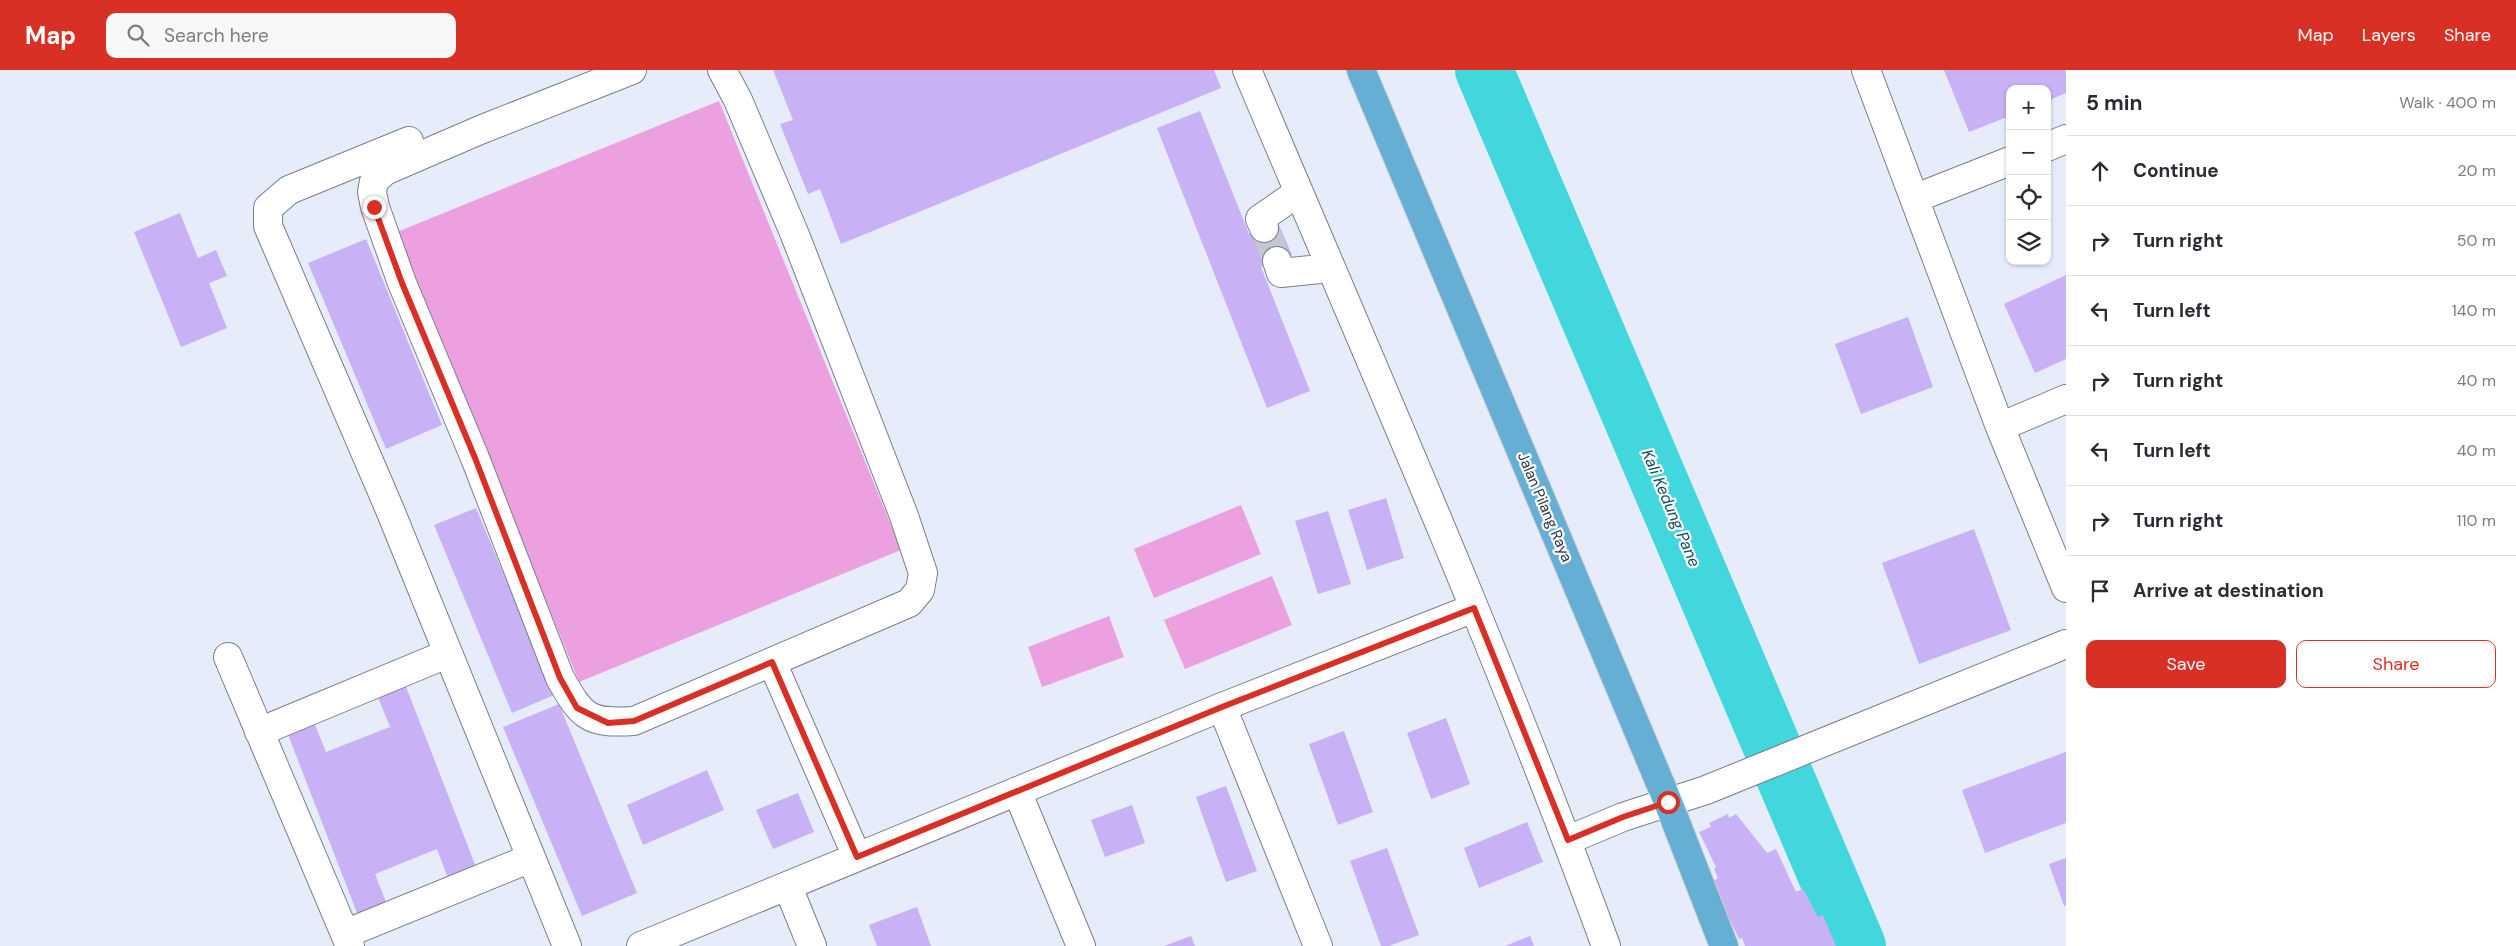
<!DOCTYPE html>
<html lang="en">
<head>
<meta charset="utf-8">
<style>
	:root { --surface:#fff; --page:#f7f7f7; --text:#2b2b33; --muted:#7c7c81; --line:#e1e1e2; --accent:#d93025 }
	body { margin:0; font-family:"DM Sans",sans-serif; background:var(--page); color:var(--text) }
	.controls { position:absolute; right:15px; top:15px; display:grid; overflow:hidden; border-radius:10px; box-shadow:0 1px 4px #0004 }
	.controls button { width:45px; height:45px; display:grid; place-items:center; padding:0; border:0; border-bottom:1px solid var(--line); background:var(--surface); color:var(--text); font:25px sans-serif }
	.stop { position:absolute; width:15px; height:15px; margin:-11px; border:4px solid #d93025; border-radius:50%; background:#fff }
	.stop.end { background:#d93025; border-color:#fff; box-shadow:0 1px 5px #0008 }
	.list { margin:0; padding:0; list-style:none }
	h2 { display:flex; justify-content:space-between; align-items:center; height:65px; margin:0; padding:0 20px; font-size:21px }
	h2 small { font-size:16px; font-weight:400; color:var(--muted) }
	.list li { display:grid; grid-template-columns:32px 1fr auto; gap:15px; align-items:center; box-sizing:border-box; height:70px; padding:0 20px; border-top:1px solid var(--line) }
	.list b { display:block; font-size:19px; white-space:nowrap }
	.list em { font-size:16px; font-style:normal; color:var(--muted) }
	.actions { display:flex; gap:10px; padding:15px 20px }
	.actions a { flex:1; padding:11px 0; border:1px solid var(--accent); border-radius:10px; text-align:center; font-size:18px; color:var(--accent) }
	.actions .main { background:var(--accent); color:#fff }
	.icon { flex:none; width:28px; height:28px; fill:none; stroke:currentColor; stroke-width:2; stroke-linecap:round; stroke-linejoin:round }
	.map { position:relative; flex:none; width:2066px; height:876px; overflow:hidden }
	header { display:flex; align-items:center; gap:30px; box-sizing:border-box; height:70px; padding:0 25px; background:var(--accent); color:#fff }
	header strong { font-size:24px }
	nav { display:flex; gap:28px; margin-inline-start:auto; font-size:18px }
	.search { width:350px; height:45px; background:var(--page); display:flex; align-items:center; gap:12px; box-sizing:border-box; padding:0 18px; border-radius:10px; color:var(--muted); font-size:19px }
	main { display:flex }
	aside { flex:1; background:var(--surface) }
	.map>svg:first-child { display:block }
	.green { fill:#eda0df }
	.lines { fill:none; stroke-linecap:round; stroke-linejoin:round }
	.river { stroke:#41d7dc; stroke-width:58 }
	.building { fill:#c8b1f5 }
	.minor-tunnel { stroke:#c2c7d3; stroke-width:28; stroke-dasharray:28 14; stroke-linecap:butt }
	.minor-casing { stroke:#797e8a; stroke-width:30 }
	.highway-casing { stroke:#cececf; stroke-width:30 }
	.minor { stroke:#fff; stroke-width:28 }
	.highway { stroke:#66afd4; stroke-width:28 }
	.route { stroke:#d93025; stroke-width:6 }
	.labels { text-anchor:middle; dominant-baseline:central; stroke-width:4.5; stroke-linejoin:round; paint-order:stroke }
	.street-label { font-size:15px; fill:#313338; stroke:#f7faff }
	.water-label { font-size:16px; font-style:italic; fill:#115052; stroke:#f7faff }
</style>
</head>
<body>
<header>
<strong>Map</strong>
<div class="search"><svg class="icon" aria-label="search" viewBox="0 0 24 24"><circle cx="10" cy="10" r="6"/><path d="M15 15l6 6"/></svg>Search here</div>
<nav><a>Map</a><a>Layers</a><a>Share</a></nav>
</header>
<main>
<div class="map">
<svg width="2066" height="876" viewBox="0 0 2066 876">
	<rect width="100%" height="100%" fill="#e6ecfa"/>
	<path class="green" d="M719 31 901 480 579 612 397 162Z
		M1241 435 1261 484 1154 528 1134 479Z
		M1272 506 1292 555 1185 599 1164 550Z
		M1109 546 1124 587 1042 617 1028 577Z"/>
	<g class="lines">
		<path class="river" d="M1484 0 1857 876"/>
	</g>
	<path class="building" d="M773 0H1214L1221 18 841 174 820 119 808 124 780 54 793 50Z
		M1944 0H2066V23L2047 31V19H2010V46L1969 62Z
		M1200 41 1249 164 1278 153 1292 185 1261 197 1310 321 1267 338 1157 58Z
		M180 143 198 188 216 180 227 206 209 213 227 258 181 277 134 162Z
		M366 169 442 355 386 379 308 193Z
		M2066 205V289L2035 303 2004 234Z
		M1908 247 1933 317 1861 344 1835 274Z
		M1386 428 1404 488 1367 500 1348 440Z
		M476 438 554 625 512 643 434 455Z
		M1328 441 1351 514 1318 524 1295 451Z
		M1974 459 2011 560 1919 594 1882 493Z
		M405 614 476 797 448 808 437 779 375 804 388 837 359 848 287 662 314 652 326 682 390 657 377 625Z
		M559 634 637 823 582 846 503 657Z
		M1446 648 1470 714 1431 729 1407 663Z
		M1344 661 1373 742 1338 755 1309 674Z
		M2066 682V753L1985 783 1962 720Z
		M707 700 724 740 643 775 627 735Z
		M1226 716 1257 801 1226 812 1196 727Z
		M798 723 814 762 773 779 756 740Z
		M1132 735 1145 773 1105 787 1091 750Z
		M1728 744 1729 748 1736 744 1767 783 1776 779 1796 822 1803 819 1818 847 1823 845 1836 876H1745L1742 868 1739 869 1712 812 1718 808 1714 799 1716 797 1699 762 1711 757 1709 753Z
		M1527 752 1543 792 1479 818 1464 778Z
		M1387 778 1419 865 1389 876H1381L1350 791Z
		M2066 788V835L2064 836 2049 794Z
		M917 837 931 876H877L869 855Z
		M1191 866 1195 876H1164Z
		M1530 866 1534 876H1505Z"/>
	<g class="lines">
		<path class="minor-tunnel" d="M1264 158 1277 191"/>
		<g class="minor-casing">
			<path id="minor" d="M632 0 480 60 385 101 374 111 372 122 375 137 402 213 475 388 560 608C582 647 588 654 634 651L909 533 920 520 923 503 904 446 795 165 738 30 722 0
				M1247 0C1370 291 1498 580 1606 876
				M1866 0 2000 357 2066 518
				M409 71 289 120 268 138V156L390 440 567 876
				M2047 77 2066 69
				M1916 128 2010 91
				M1264 158 1260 149 1299 122
				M1277 191 1281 203 1330 198
				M2000 357 2066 329
				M228 587 350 876
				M772 592 857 787
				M1222 637 1318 876
				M259 662 447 584
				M1017 721 1081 876
				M1568 770 1623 747 1706 720 2066 574
				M788 817 812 876
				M345 864 531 788
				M641 876 1222 637 1474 538"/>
		</g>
		<g class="highway-casing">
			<path id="highway" d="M1361 0 1668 732 1724 876"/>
		</g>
		<use href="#minor" class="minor"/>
		<use href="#highway" class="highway"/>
	</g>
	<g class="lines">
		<path class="route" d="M374 137 402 213 475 388 560 608 577 638 608 653 634 651 772 592 857 787 1222 637 1474 538 1568 770 1623 747 1668 732"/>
	</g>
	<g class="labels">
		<g class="street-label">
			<text transform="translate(1545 437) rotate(67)">Jalan Pilang Raya</text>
		</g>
		<g class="water-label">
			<text transform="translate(1671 438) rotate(67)">Kali Kedung Pane</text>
		</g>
	</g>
</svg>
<div class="controls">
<button>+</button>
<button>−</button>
<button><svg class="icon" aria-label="locate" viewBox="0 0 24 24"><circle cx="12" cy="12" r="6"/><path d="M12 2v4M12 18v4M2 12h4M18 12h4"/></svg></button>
<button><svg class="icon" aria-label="layers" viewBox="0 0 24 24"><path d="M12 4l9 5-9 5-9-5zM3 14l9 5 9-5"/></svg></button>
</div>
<div class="stop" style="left:1668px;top:732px"></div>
<div class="stop end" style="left:374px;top:137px"></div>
</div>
<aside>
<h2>5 min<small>Walk · 400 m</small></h2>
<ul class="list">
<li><svg class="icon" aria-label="ahead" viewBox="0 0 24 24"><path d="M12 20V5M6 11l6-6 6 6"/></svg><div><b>Continue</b></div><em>20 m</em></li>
<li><svg class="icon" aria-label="right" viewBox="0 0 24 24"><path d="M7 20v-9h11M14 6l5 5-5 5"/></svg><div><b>Turn right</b></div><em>50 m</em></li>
<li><svg class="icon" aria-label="left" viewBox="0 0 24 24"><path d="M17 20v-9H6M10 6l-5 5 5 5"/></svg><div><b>Turn left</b></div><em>140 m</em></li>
<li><svg class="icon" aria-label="right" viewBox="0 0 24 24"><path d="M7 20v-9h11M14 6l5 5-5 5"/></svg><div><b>Turn right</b></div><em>40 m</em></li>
<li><svg class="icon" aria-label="left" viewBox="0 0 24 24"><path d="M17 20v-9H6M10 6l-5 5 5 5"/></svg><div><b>Turn left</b></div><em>40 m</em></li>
<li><svg class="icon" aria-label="right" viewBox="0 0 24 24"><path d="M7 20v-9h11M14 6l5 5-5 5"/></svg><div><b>Turn right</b></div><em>110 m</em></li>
<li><svg class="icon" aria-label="arrive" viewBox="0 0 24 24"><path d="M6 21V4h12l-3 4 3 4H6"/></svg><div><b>Arrive at destination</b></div></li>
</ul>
<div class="actions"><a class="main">Save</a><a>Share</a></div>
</aside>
</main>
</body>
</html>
